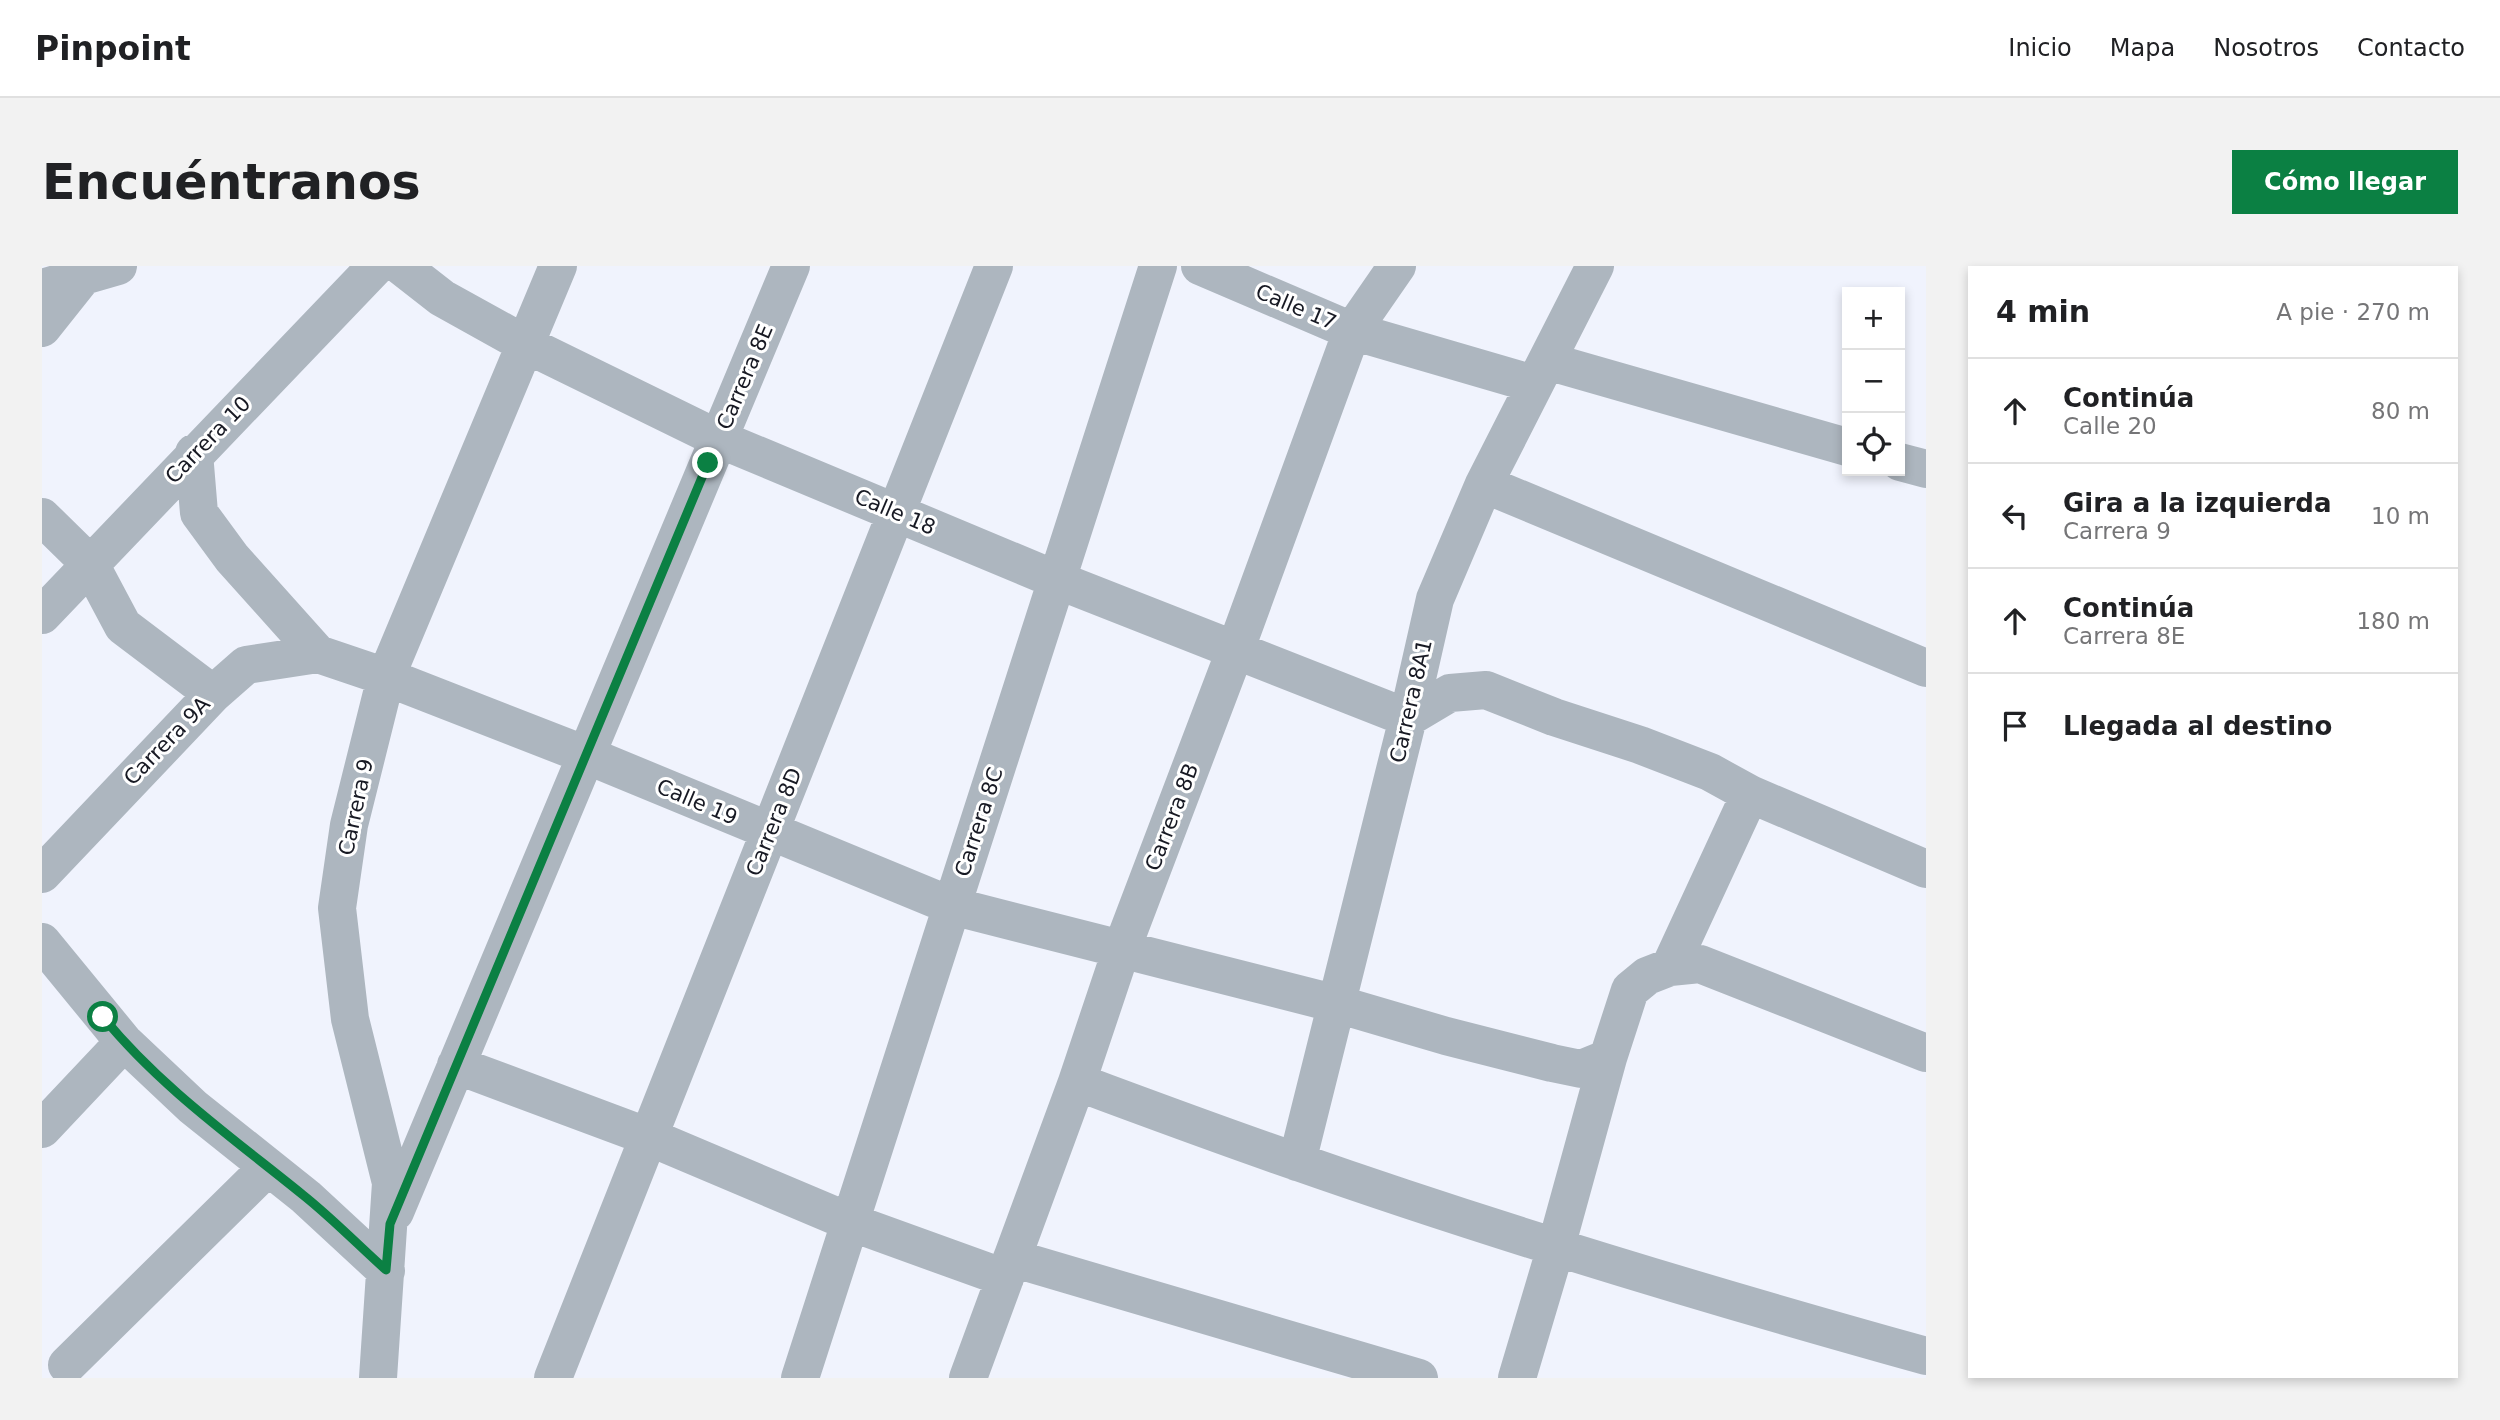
<!DOCTYPE html>
<html lang="es">
<head>
<meta charset="utf-8">
<style>
	:root { --surface:#fff; --page:#f2f2f2; --text:#202124; --muted:#757577; --line:#e0e0e0; --accent:#0b8043 }
	body { margin:0; font-family:"DejaVu Sans",sans-serif; background:var(--page); color:var(--text) }
	.controls { position:absolute; right:21px; top:21px; display:grid; overflow:hidden; border-radius:0px; box-shadow:0 4px 10px #0003 }
	.controls button { width:63px; height:63px; display:grid; place-items:center; padding:0; border:0; border-bottom:2px solid var(--line); background:var(--surface); color:var(--text); font:35px sans-serif }
	.stop { position:absolute; width:21px; height:21px; margin:-16px; border:5px solid #0b8043; border-radius:50%; background:#fff }
	.stop.end { background:#0b8043; border-color:#fff; box-shadow:0 2px 7px #0008 }
	.list { margin:0; padding:0; list-style:none }
	h2 { display:flex; justify-content:space-between; align-items:center; height:91px; margin:0; padding:0 28px; font-size:30px }
	h2 small { font-size:23px; font-weight:400; color:var(--muted) }
	.list li { display:grid; grid-template-columns:46px 1fr auto; gap:21px; align-items:center; box-sizing:border-box; height:105px; padding:0 28px; border-top:2px solid var(--line) }
	.list b { display:block; font-size:26px; white-space:nowrap }
	.list p { margin:0; font-size:23px; white-space:nowrap; color:var(--muted) }
	.list em { font-size:23px; font-style:normal; color:var(--muted) }
	.icon { flex:none; width:38px; height:38px; fill:none; stroke:currentColor; stroke-width:2; stroke-linecap:round; stroke-linejoin:round }
	.map { position:relative; flex:none; width:1884px; height:1112px; overflow:hidden; border-radius:0px }
	header { display:flex; align-items:center; gap:42px; box-sizing:border-box; height:98px; padding:0 35px; background:var(--surface); border-bottom:2px solid var(--line) }
	header strong { font-size:33px }
	nav { display:flex; gap:38px; margin-inline-start:auto; font-size:24px }
	.intro { display:flex; align-items:center; justify-content:space-between; box-sizing:border-box; height:168px; padding:0 42px }
	h1 { margin:0; font-size:49px }
	.button { padding:18px 32px; border-radius:0px; background:var(--accent); color:#fff; font-size:24px; font-weight:700 }
	main { display:flex; gap:42px; padding:0 42px }
	aside { flex:1; background:var(--surface); border-radius:0px; box-shadow:0 4px 10px #0003 }
	.map>svg:first-child { display:block }
	.lines { fill:none; stroke-linecap:round; stroke-linejoin:round }
	.minor { stroke:#adb6bf; stroke-width:38 }
	.route { stroke:#0b8043; stroke-width:9 }
	.labels { text-anchor:middle; dominant-baseline:central; stroke-width:6; stroke-linejoin:round; paint-order:stroke }
	.street-label { font-size:21px; fill:#171923; stroke:#fff }
</style>
</head>
<body>
<header>
<strong>Pinpoint</strong>
<nav><a>Inicio</a><a>Mapa</a><a>Nosotros</a><a>Contacto</a></nav>
</header>
<div class="intro"><h1>Encuéntranos</h1><a class="button">Cómo llegar</a></div>
<main>
<div class="map">
<svg width="1884" height="1112" viewBox="0 0 1884 1112">
	<rect width="100%" height="100%" fill="#f0f3fd"/>
	<g class="lines">
		<path class="minor" d="M359 0 400 32 483 78 677 173 1015 314 1366 452 1408 427 1444 424 1512 451 1598 479 1668 506 1708 528 1884 603
			M1158 0 1310 65 1492 118
			M0 22 76 0
			M0 62 39 13
			M1505 95 1805 181
			M152 187 157 247 190 292 276 388
			M1858 196 1884 203
			M1442 218 1884 402
			M0 251 48 298 81 360 171 428
			M0 349 334 0
			M0 608 171 428 204 399 276 388 344 411 544 489 910 640 1295 738 1404 770 1510 797 1539 803 1566 792
			M0 676 82 776 151 841 264 931 344 1005
			M1628 701 1708 528
			M414 799 607 871 808 956 963 1012
			M1035 816C1108 843 1180 870 1253 895 1461 968 1672 1031 1884 1090
			M0 863 82 776
			M1255 896 1366 452 1393 333 1442 218 1553 0
			M353 946 749 0
			M970 992 1377 1112
			M25 1099 226 901
			M336 1112 349 917 308 753 295 642 307 559 344 411 516 0
			M511 1112 952 0
			M758 1112 1116 0
			M926 1112 1035 816 1079 685 1193 385 1310 65 1355 0
			M1475 1112 1514 981 1566 792 1588 724 1605 710 1628 701 1658 698 1884 787"/>
	</g>
	<g class="lines">
		<path class="route" d="M61 751C117 820 192 873 261 929 290 952 316 979 344 1004L348 958 666 197"/>
	</g>
	<g class="labels">
		<g class="street-label">
			<text transform="translate(1254 41) rotate(23)">Calle 17</text>
			<text transform="translate(703 111) rotate(-67)">Carrera 8E</text>
			<text transform="translate(166 174) rotate(-46)">Carrera 10</text>
			<text transform="translate(853 246) rotate(23)">Calle 18</text>
			<text transform="translate(1369 435) rotate(-77)">Carrera 8A1</text>
			<text transform="translate(125 475) rotate(-46)">Carrera 9A</text>
			<text transform="translate(655 536) rotate(23)">Calle 19</text>
			<text transform="translate(314 541) rotate(-78)">Carrera 9</text>
			<text transform="translate(1130 551) rotate(-69)">Carrera 8B</text>
			<text transform="translate(732 556) rotate(-68)">Carrera 8D</text>
			<text transform="translate(937 556) rotate(-72)">Carrera 8C</text>
		</g>
	</g>
</svg>
<div class="controls">
<button>+</button>
<button>−</button>
<button><svg class="icon" aria-label="locate" viewBox="0 0 24 24"><circle cx="12" cy="12" r="6"/><path d="M12 2v4M12 18v4M2 12h4M18 12h4"/></svg></button>
</div>
<div class="stop" style="left:61px;top:751px"></div>
<div class="stop end" style="left:666px;top:197px"></div>
</div>
<aside>
<h2>4 min<small>A pie · 270 m</small></h2>
<ul class="list">
<li><svg class="icon" aria-label="ahead" viewBox="0 0 24 24"><path d="M12 20V5M6 11l6-6 6 6"/></svg><div><b>Continúa</b><p>Calle 20</p></div><em>80 m</em></li>
<li><svg class="icon" aria-label="left" viewBox="0 0 24 24"><path d="M17 20v-9H6M10 6l-5 5 5 5"/></svg><div><b>Gira a la izquierda</b><p>Carrera 9</p></div><em>10 m</em></li>
<li><svg class="icon" aria-label="ahead" viewBox="0 0 24 24"><path d="M12 20V5M6 11l6-6 6 6"/></svg><div><b>Continúa</b><p>Carrera 8E</p></div><em>180 m</em></li>
<li><svg class="icon" aria-label="arrive" viewBox="0 0 24 24"><path d="M6 21V4h12l-3 4 3 4H6"/></svg><div><b>Llegada al destino</b></div></li>
</ul>
</aside>
</main>
</body>
</html>
